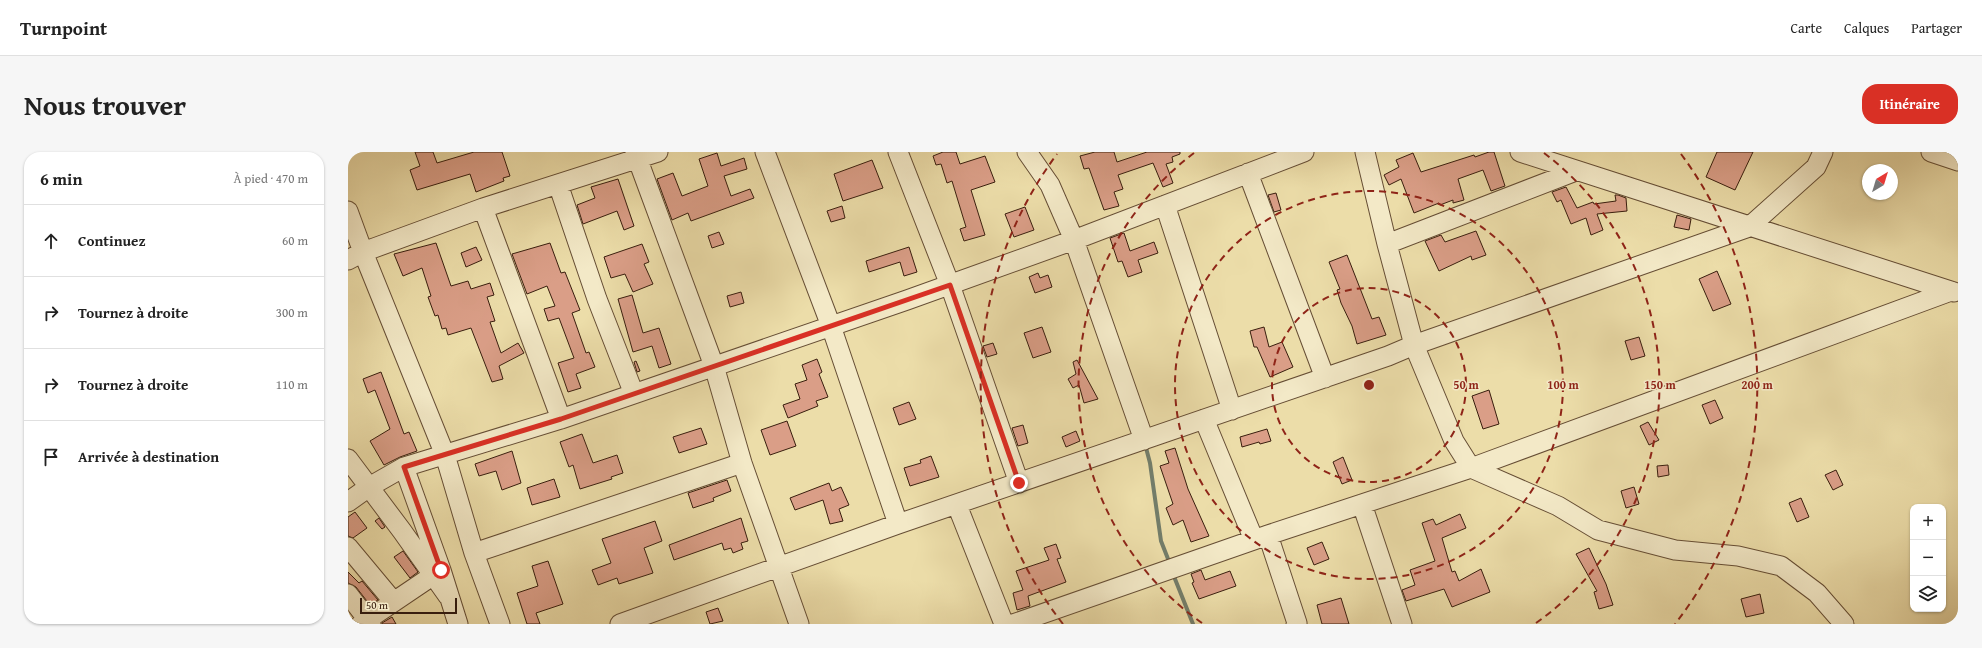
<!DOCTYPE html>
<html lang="fr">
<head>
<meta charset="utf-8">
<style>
	:root { --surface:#fff; --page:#f6f6f6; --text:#222; --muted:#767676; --line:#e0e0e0; --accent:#d93025 }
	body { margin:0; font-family:"Gentium Book Plus",serif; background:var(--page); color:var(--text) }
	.controls { position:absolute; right:12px; bottom:12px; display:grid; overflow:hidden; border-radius:8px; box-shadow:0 1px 3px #0004 }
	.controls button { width:36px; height:36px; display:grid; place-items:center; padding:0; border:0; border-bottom:1px solid var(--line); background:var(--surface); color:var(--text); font:20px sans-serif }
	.compass { position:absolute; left:1514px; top:12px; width:36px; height:36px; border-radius:50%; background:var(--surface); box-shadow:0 1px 3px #0004; rotate:38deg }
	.scale { position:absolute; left:12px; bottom:10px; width:97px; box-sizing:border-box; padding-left:4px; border:2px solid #391e0e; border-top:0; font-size:11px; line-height:14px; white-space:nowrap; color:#391e0e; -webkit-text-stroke:3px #f3e9c7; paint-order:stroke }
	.stop { position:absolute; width:12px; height:12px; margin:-9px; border:3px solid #d93025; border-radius:50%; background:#fff }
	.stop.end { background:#d93025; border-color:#fff; box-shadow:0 1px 4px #0008 }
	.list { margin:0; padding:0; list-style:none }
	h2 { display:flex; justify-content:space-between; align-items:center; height:52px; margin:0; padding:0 16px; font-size:17px }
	h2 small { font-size:13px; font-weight:400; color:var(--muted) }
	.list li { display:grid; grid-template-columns:26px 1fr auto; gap:12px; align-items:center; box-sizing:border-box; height:72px; padding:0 16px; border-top:1px solid var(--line) }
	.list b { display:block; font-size:15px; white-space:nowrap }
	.list em { font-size:13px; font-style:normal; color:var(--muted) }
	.icon { flex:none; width:22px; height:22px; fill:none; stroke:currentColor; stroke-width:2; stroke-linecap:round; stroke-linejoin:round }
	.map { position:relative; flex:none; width:1610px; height:472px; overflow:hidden; border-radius:16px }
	header { display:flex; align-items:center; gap:24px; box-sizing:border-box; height:56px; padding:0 20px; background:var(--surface); border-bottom:1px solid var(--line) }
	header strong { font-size:19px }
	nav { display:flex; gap:22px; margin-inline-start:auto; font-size:14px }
	.intro { display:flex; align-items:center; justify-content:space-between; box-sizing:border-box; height:96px; padding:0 24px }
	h1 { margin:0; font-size:28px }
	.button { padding:10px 18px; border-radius:16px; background:var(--accent); color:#fff; font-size:14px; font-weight:700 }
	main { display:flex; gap:24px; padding:0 24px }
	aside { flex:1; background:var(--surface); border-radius:16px; box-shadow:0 1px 3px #0004 }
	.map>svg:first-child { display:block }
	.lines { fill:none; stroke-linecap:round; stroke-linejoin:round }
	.stream { stroke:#737d6a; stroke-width:4 }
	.building { fill:#da9e87; stroke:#391e0e }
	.minor-casing { stroke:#664e35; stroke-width:21 }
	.minor { stroke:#f3e9c7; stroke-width:19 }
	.route { stroke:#d93025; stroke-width:5 }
	.ring { fill:none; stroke:#8f2418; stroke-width:2; stroke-dasharray:7 5 }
	.centre { fill:#8f2418; stroke:#f3e9c7; stroke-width:2 }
	.ring-label { font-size:12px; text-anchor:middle; font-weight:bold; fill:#8f2418; stroke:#f3e9c7; stroke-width:3; stroke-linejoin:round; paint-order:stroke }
</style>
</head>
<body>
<header>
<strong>Turnpoint</strong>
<nav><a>Carte</a><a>Calques</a><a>Partager</a></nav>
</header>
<div class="intro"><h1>Nous trouver</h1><a class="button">Itinéraire</a></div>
<main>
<aside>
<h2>6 min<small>À pied · 470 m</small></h2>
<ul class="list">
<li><svg class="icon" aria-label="ahead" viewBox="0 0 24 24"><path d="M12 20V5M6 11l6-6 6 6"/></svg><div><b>Continuez</b></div><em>60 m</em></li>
<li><svg class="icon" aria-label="right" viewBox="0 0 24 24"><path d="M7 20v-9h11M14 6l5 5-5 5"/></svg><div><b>Tournez à droite</b></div><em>300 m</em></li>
<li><svg class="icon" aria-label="right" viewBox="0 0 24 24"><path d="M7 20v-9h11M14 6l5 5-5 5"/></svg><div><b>Tournez à droite</b></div><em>110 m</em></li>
<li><svg class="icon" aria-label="arrive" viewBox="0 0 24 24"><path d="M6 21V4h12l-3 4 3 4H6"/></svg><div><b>Arrivée à destination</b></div></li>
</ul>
</aside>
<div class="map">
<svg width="1610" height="472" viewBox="0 0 1610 472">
	<rect width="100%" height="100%" fill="#ecdda9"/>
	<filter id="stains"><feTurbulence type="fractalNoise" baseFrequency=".005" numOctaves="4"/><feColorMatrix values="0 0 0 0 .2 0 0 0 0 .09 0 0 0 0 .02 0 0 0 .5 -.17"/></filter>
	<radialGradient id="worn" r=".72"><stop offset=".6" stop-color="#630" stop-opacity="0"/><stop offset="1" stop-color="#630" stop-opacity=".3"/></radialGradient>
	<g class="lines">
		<path class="stream" d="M797 292 802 311 813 389 822 412
			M825 422 845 472"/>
	</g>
	<path class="building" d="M67 0H85L89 11 126 0H154L162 24 155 26 156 29 128 40 122 22 69 38 62 18 72 14Z
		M595 0H608L612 12 637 4 647 30 623 38 637 83 616 89 612 77 618 75 604 29 599 31 593 12 588 13 585 4Z
		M747 0H766L769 10 799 0H832V2L824 5 825 10 818 12 825 31 815 35 805 11 770 23 775 37 766 40 771 54 756 58 741 16 736 17 732 4Z
		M1141 0H1146L1157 34 1143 39 1135 18 1110 27 1116 48 1105 51V48L1092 53 1091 51 1066 61 1053 27 1041 33 1036 23 1051 15 1048 8 1065 1 1073 20 1126 3 1127 5Z
		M1369 0H1405L1387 38 1358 25Z
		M369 1 373 14 396 6 399 17 376 24 383 44 402 37 406 46 343 69 340 61 324 68 309 27 325 21 334 44 360 34 351 7Z
		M524 8 535 36 495 49 486 22Z
		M270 27 286 74 276 78 269 59 235 72 229 53 247 46 243 35Z
		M1218 35 1229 56 1245 50 1246 52 1268 49 1267 43H1270L1278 46 1279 59 1249 62 1255 78 1243 83 1238 66 1223 72 1213 48 1209 50 1204 40Z
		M928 41 933 58 926 60 920 43Z
		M494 54 497 66 483 70 479 59Z
		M677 55 686 78 666 85 657 62Z
		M1329 63 1343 67 1341 78 1326 75Z
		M1128 79 1138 103 1124 108 1123 104 1091 119 1077 89 1093 83 1097 90Z
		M371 80 376 92 364 96 360 84Z
		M776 81 782 99 806 90 810 101 790 108 794 120 780 125 774 109 770 110 762 86Z
		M88 91 103 134 120 129 123 137 142 131 146 143 139 145 147 169 142 170 153 201 170 191 176 201 151 214 155 227 144 230 123 176 100 183 98 176 94 177 90 163 87 164 80 145 83 144 74 116 55 124 46 102Z
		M202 91 213 121 217 120 232 158 224 161 238 201 241 200 247 215 228 222 233 236 220 240 210 211 226 206 211 166 200 169 196 157 207 154 199 134 179 142 164 102Z
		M294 92 301 110 296 112 305 132 285 140 277 122 263 126 256 105Z
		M128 95 134 108 118 115 113 101Z
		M561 95 569 120 556 124 552 110 521 120 518 109Z
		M999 103 1024 167 1031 165 1038 183 1009 192 1004 174 993 151 989 138 992 137 981 110Z
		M1369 119 1383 152 1365 159 1351 127Z
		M690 121 692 126 700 123 704 135 687 141 681 125Z
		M393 140 396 151 382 155 379 144Z
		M284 143 295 181 311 176 323 212 311 216 304 194 285 200 270 147Z
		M694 175 703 200 685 206 676 181Z
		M916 175 921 195 934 190 945 215 922 225 909 195H906L902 179Z
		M1291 185 1297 204 1283 208 1277 189Z
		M645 191 649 202 639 205 635 194Z
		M469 207 474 220 471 222 480 245 468 249 470 254 440 266 435 253 452 247 447 232 459 228 454 213Z
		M729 208 750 247 736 251 731 233 725 236 720 227 728 222 725 210Z
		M288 209 292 219 289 220 286 210Z
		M33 220 56 282 61 280 69 299 52 305 36 313 22 289 42 277 27 238 20 241 15 227Z
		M1141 238 1151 272 1135 277 1124 244Z
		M1367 248 1375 266 1362 272 1354 253Z
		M561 250 568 267 551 273 545 256Z
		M439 269 448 294 422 303 413 278Z
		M1300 270 1311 288 1301 293 1292 274Z
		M675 273 680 291 670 294 664 276Z
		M353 276 359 292 331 301 325 285Z
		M919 277 923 289 912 292 911 290 894 295 892 285Z
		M728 279 732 289 718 295 714 285Z
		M234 282 245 311 269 303 275 321 263 325 264 327 232 337 225 313 221 315 212 290Z
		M827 296 840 337 861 384 843 390 835 368 825 373 818 356 825 352 812 314 821 311 817 299Z
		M164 299 173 331 154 338 148 319 131 324 127 312Z
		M583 304 591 325 562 334 556 316 573 311 572 308Z
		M995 305 1004 328 994 332 985 310Z
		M1320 313 1321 323 1310 325 1309 314Z
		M1488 318 1495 333 1485 338 1477 323Z
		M206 327 212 345 184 353 179 336Z
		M379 328 383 339 365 346 366 349 345 356 340 341Z
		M481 331 484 339 493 335 501 353 491 357 495 369 482 372 475 348 447 358 442 346Z
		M1286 335 1291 352 1278 356 1273 339Z
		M1453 346 1461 365 1449 370 1441 351Z
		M7 360 19 376 5 386 0 384V365Z
		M1112 362 1118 376 1094 386 1104 420 1107 419 1111 429 1133 417 1142 440 1104 455 1096 437 1058 449 1054 438 1067 433 1062 418 1087 409 1074 371 1085 367 1088 373Z
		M31 366 37 375 34 377 27 369Z
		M393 366 400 389 393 391 395 397 385 401 383 396 376 398 374 391 326 408 321 393Z
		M307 369 314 389 296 396 305 421 271 432 269 426 250 433 244 418 263 411 254 387Z
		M974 390 981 407 966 413 959 396Z
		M708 392 713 406 709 407 718 430 680 444 682 454 669 458 665 441 675 438 668 419 701 408 696 396Z
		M1241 396 1258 432 1265 453 1251 457 1246 440 1249 439 1228 402Z
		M55 399 70 420 62 426 46 405Z
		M200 409 215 452 188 461 192 472H179L169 441 190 434 184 414Z
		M853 418 857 428 882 419 888 434 851 447 844 431 846 430 843 422Z
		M0 420 11 431 14 429 30 448 22 453 8 435 0 431Z
		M1412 442 1416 461 1398 465 1393 447Z
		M993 446 1001 472H974L969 453Z
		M370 456 375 469 362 472 358 460Z
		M44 465 48 472H34V471Z"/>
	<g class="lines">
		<g class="minor-casing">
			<path id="minor" d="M287 0 366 214 394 311 451 472
				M417 0 483 174 550 372
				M550 0 602 133 671 331
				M679 0 702 33 726 88 796 288
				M1017 0 1039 92 1066 193 1106 289 1123 316 1210 354 1250 378 1327 398 1390 404 1433 414 1469 441 1496 472
				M1172 0 1606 140
				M1583 0 1610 9
				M900 21 977 226
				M210 32 249 147 286 242
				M817 53 884 258
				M135 56 213 267
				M0 59 15 100 97 303 126 401 152 472
				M1039 92 1228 19
				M0 108 15 100 135 56 310 0
				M856 267 906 388
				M0 307 54 379 100 444
				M56 315 93 418 110 472
				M0 350 21 335 56 315 213 267 559 148 726 88 956 0
				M1014 352 1054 472
				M609 353 656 472
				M920 383 949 471 948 472
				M0 395 45 449
				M126 401 394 311
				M0 442 23 472
				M13 472 93 418
				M272 472 550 372 1040 204 1066 193 1401 75 1468 15 1475 0
				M665 472 920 383 1123 316 1603 139"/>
		</g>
		<use href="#minor" class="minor"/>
	</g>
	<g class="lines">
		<path class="route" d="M93 418 56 315 213 267 602 133 671 331"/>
	</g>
	<g class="ring">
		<circle cx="1021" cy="233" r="97"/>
		<circle cx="1021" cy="233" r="194"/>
		<path d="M854 471A291 291 0 0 1 846 1M1196 1A291 291 0 0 1 1188 471"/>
		<path d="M715 472A388 388 0 0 1 709 2M1333 2A388 388 0 0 1 1327 472"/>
	</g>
	<circle cx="1021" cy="233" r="6" class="centre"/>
	<g class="ring-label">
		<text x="1118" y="237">50 m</text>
		<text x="1215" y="237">100 m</text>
		<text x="1312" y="237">150 m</text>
		<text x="1409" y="237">200 m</text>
	</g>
	<rect width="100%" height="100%" filter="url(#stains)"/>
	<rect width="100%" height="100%" fill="url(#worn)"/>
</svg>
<div class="controls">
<button>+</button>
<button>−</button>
<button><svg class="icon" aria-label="layers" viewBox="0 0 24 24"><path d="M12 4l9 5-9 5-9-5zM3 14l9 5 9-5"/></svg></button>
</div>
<svg class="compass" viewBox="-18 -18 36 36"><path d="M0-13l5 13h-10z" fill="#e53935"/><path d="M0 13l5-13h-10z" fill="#767676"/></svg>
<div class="scale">50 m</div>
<div class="stop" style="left:93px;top:418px"></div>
<div class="stop end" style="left:671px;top:331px"></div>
</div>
</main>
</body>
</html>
